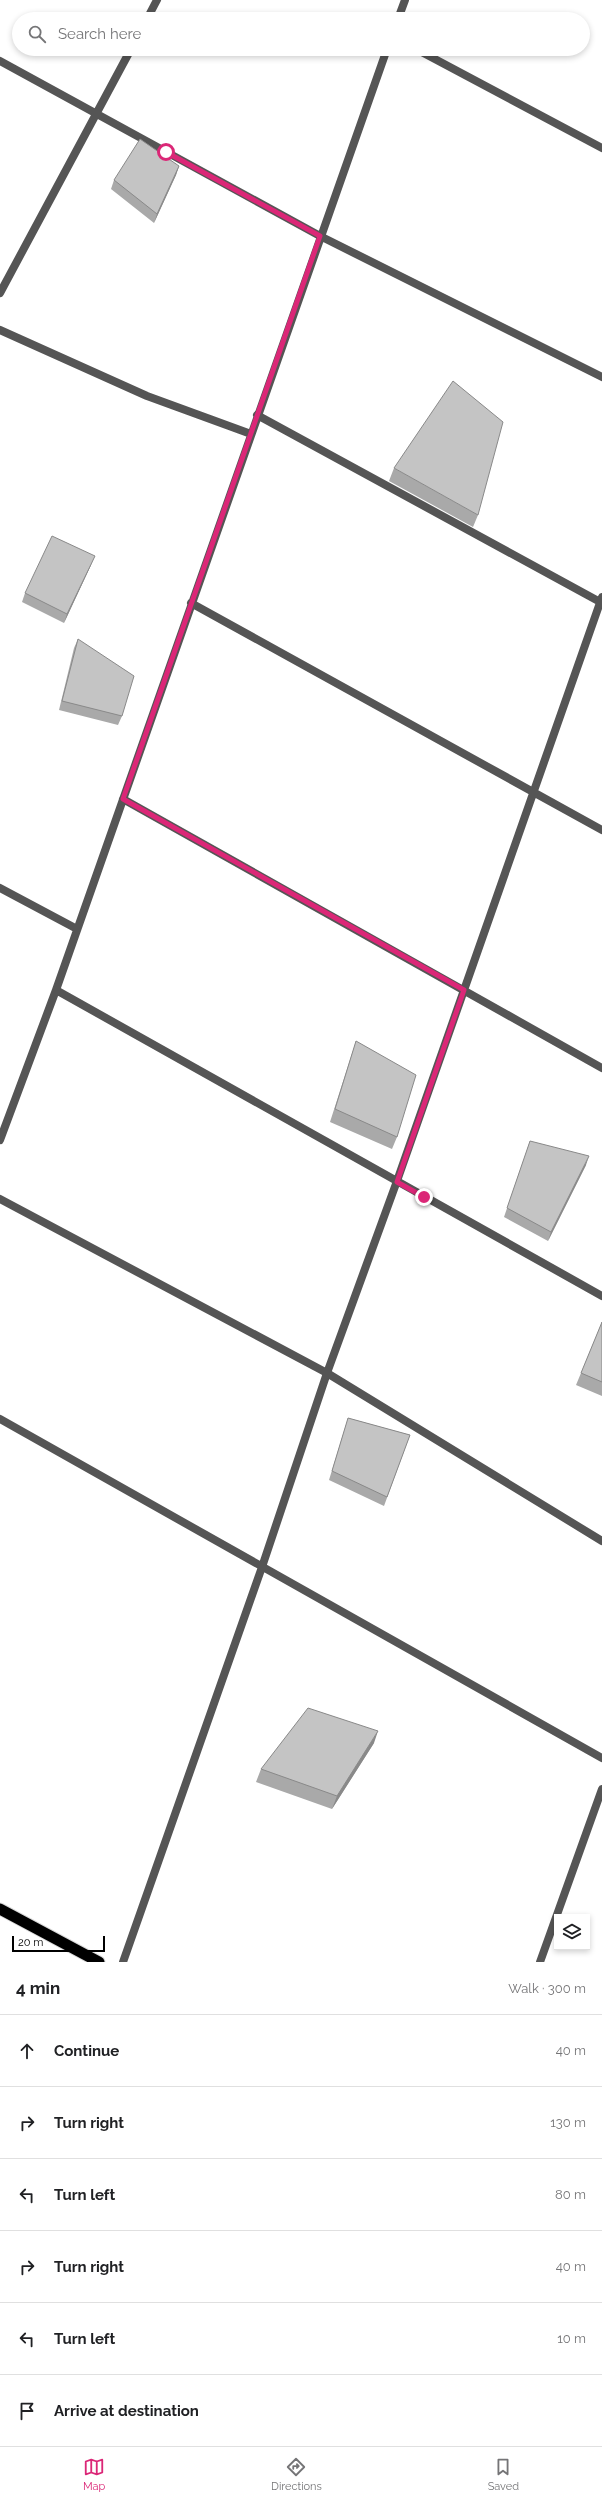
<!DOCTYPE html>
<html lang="en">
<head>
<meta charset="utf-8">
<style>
	:root { --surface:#fff; --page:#f6f6f6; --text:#202124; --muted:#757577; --line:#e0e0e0; --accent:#db2777 }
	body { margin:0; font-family:Raleway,sans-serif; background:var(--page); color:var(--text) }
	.controls { position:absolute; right:12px; bottom:12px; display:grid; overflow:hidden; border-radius:0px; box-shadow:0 2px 6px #0003 }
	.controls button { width:36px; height:36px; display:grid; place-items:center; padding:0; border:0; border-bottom:1px solid var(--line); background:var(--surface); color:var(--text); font:20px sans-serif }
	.scale { position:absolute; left:12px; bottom:10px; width:93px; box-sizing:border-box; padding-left:4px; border:2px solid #000; border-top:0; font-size:11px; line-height:14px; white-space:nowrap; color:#000; -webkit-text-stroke:3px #fff; paint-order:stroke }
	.stop { position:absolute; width:12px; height:12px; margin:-9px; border:3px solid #db2777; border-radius:50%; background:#fff }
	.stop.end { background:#db2777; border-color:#fff; box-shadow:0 1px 4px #0008 }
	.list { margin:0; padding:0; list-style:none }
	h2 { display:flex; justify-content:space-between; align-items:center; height:52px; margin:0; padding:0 16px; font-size:17px }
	h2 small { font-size:13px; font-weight:400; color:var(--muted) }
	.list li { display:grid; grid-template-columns:26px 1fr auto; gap:12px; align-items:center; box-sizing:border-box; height:72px; padding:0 16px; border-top:1px solid var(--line) }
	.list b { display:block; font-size:15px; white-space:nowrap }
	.list em { font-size:13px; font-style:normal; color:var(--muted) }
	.icon { flex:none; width:22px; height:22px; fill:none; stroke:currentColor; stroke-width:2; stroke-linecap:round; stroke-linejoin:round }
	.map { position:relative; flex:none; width:602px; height:1962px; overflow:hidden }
	.search { position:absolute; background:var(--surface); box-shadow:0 2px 6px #0003; left:12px; right:12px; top:12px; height:44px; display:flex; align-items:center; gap:10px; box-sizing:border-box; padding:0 14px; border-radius:22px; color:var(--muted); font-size:15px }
	.sheet { height:484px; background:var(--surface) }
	nav { display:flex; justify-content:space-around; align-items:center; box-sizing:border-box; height:56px; border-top:1px solid var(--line); background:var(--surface); font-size:11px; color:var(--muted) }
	nav a { display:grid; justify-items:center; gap:2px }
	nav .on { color:var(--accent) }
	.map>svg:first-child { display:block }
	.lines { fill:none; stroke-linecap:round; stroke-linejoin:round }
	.trunk-casing { stroke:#dbdbdb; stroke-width:13 }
	.minor { stroke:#555; stroke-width:8 }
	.trunk { stroke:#000; stroke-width:11 }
	.wall { fill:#a9a9a9 }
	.shaded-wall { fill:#898989 }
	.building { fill:#c4c4c4; stroke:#898989 }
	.route { stroke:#db2777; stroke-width:5 }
</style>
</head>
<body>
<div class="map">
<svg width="602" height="1962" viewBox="0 0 602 1962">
	<rect width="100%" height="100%" fill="#fff"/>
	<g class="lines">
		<g class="trunk-casing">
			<path id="trunk" d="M0 1909 99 1962"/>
		</g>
		<path class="minor" d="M147 19 157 0
			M398 19 405 0
			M416 49 602 148
			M0 61 320 236 602 377
			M0 293 131 49
			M0 330 147 396 251 434
			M257 415 602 603
			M191 603 602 830
			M123 799 602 1068
			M0 888 77 929
			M56 990 602 1296
			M0 1140 56 990 387 49
			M0 1199 327 1373 602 1541
			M0 1419 602 1758
			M123 1962 262 1567 327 1373 397 1181 602 597
			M540 1962 602 1789"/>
		<use href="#trunk" class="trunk"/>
	</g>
	<path class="wall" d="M179 166 176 175 154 223 111 189 114 180Z
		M394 468 478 515 473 527 389 481Z
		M91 565 64 623 22 602 25 593Z
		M78 639 122 716 118 725 59 710 74 648Z
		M356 1041 397 1137 392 1149 330 1122Z
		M530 1141 586 1165 548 1241 504 1217Z
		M602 1322V1396L576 1385 581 1373Z
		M348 1418 410 1435 384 1506 329 1480Z
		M374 1743 332 1809 256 1782 261 1769Z"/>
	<path class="shaded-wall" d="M179 166 176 175 154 223 157 214Z
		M95 556 91 565 64 623 67 614Z
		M589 1156 586 1165 548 1241 551 1232Z
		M378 1731 374 1743 332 1809 337 1796Z"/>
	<path class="building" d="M140 139 179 166 157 214 114 180Z
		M453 381 503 422 478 515 394 468Z
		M52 536 95 556 67 614 25 593Z
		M78 639 134 676 122 716 62 701Z
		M356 1041 416 1075 397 1137 335 1109Z
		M530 1141 589 1156 551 1232 507 1208Z
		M602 1322V1382L581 1373Z
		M348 1418 410 1435 387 1497 332 1471Z
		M308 1708 378 1731 337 1796 261 1769Z"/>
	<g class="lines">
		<path class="route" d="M166 152 320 236 123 799 464 990 397 1182 424 1197"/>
	</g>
</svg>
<div class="controls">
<button><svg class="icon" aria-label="layers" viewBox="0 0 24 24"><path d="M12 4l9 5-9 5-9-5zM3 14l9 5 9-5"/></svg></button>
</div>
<div class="scale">20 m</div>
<div class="stop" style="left:166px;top:152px"></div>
<div class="stop end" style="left:424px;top:1197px"></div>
<div class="search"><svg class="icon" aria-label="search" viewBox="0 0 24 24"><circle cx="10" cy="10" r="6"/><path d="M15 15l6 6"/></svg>Search here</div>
</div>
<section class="sheet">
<h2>4 min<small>Walk · 300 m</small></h2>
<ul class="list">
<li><svg class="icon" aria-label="ahead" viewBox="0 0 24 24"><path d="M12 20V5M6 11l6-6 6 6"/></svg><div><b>Continue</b></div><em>40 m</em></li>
<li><svg class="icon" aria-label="right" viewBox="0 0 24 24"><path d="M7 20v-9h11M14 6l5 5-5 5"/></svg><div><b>Turn right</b></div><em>130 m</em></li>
<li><svg class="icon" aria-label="left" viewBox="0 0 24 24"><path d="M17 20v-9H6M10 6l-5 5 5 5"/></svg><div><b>Turn left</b></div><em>80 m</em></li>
<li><svg class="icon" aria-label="right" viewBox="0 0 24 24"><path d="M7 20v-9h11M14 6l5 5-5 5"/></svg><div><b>Turn right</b></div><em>40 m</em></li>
<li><svg class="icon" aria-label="left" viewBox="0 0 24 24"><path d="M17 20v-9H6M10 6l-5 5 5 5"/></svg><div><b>Turn left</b></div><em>10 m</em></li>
<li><svg class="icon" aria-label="arrive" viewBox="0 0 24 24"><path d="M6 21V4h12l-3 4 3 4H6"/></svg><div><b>Arrive at destination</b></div></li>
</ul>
</section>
<nav>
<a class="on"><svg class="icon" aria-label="map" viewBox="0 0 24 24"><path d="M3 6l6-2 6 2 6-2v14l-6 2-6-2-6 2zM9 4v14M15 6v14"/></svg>Map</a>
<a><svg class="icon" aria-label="directions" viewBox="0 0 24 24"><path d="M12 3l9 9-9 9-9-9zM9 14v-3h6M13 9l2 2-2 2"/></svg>Directions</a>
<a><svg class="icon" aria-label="saved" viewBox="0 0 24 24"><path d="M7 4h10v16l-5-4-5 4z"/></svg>Saved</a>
</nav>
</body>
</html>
